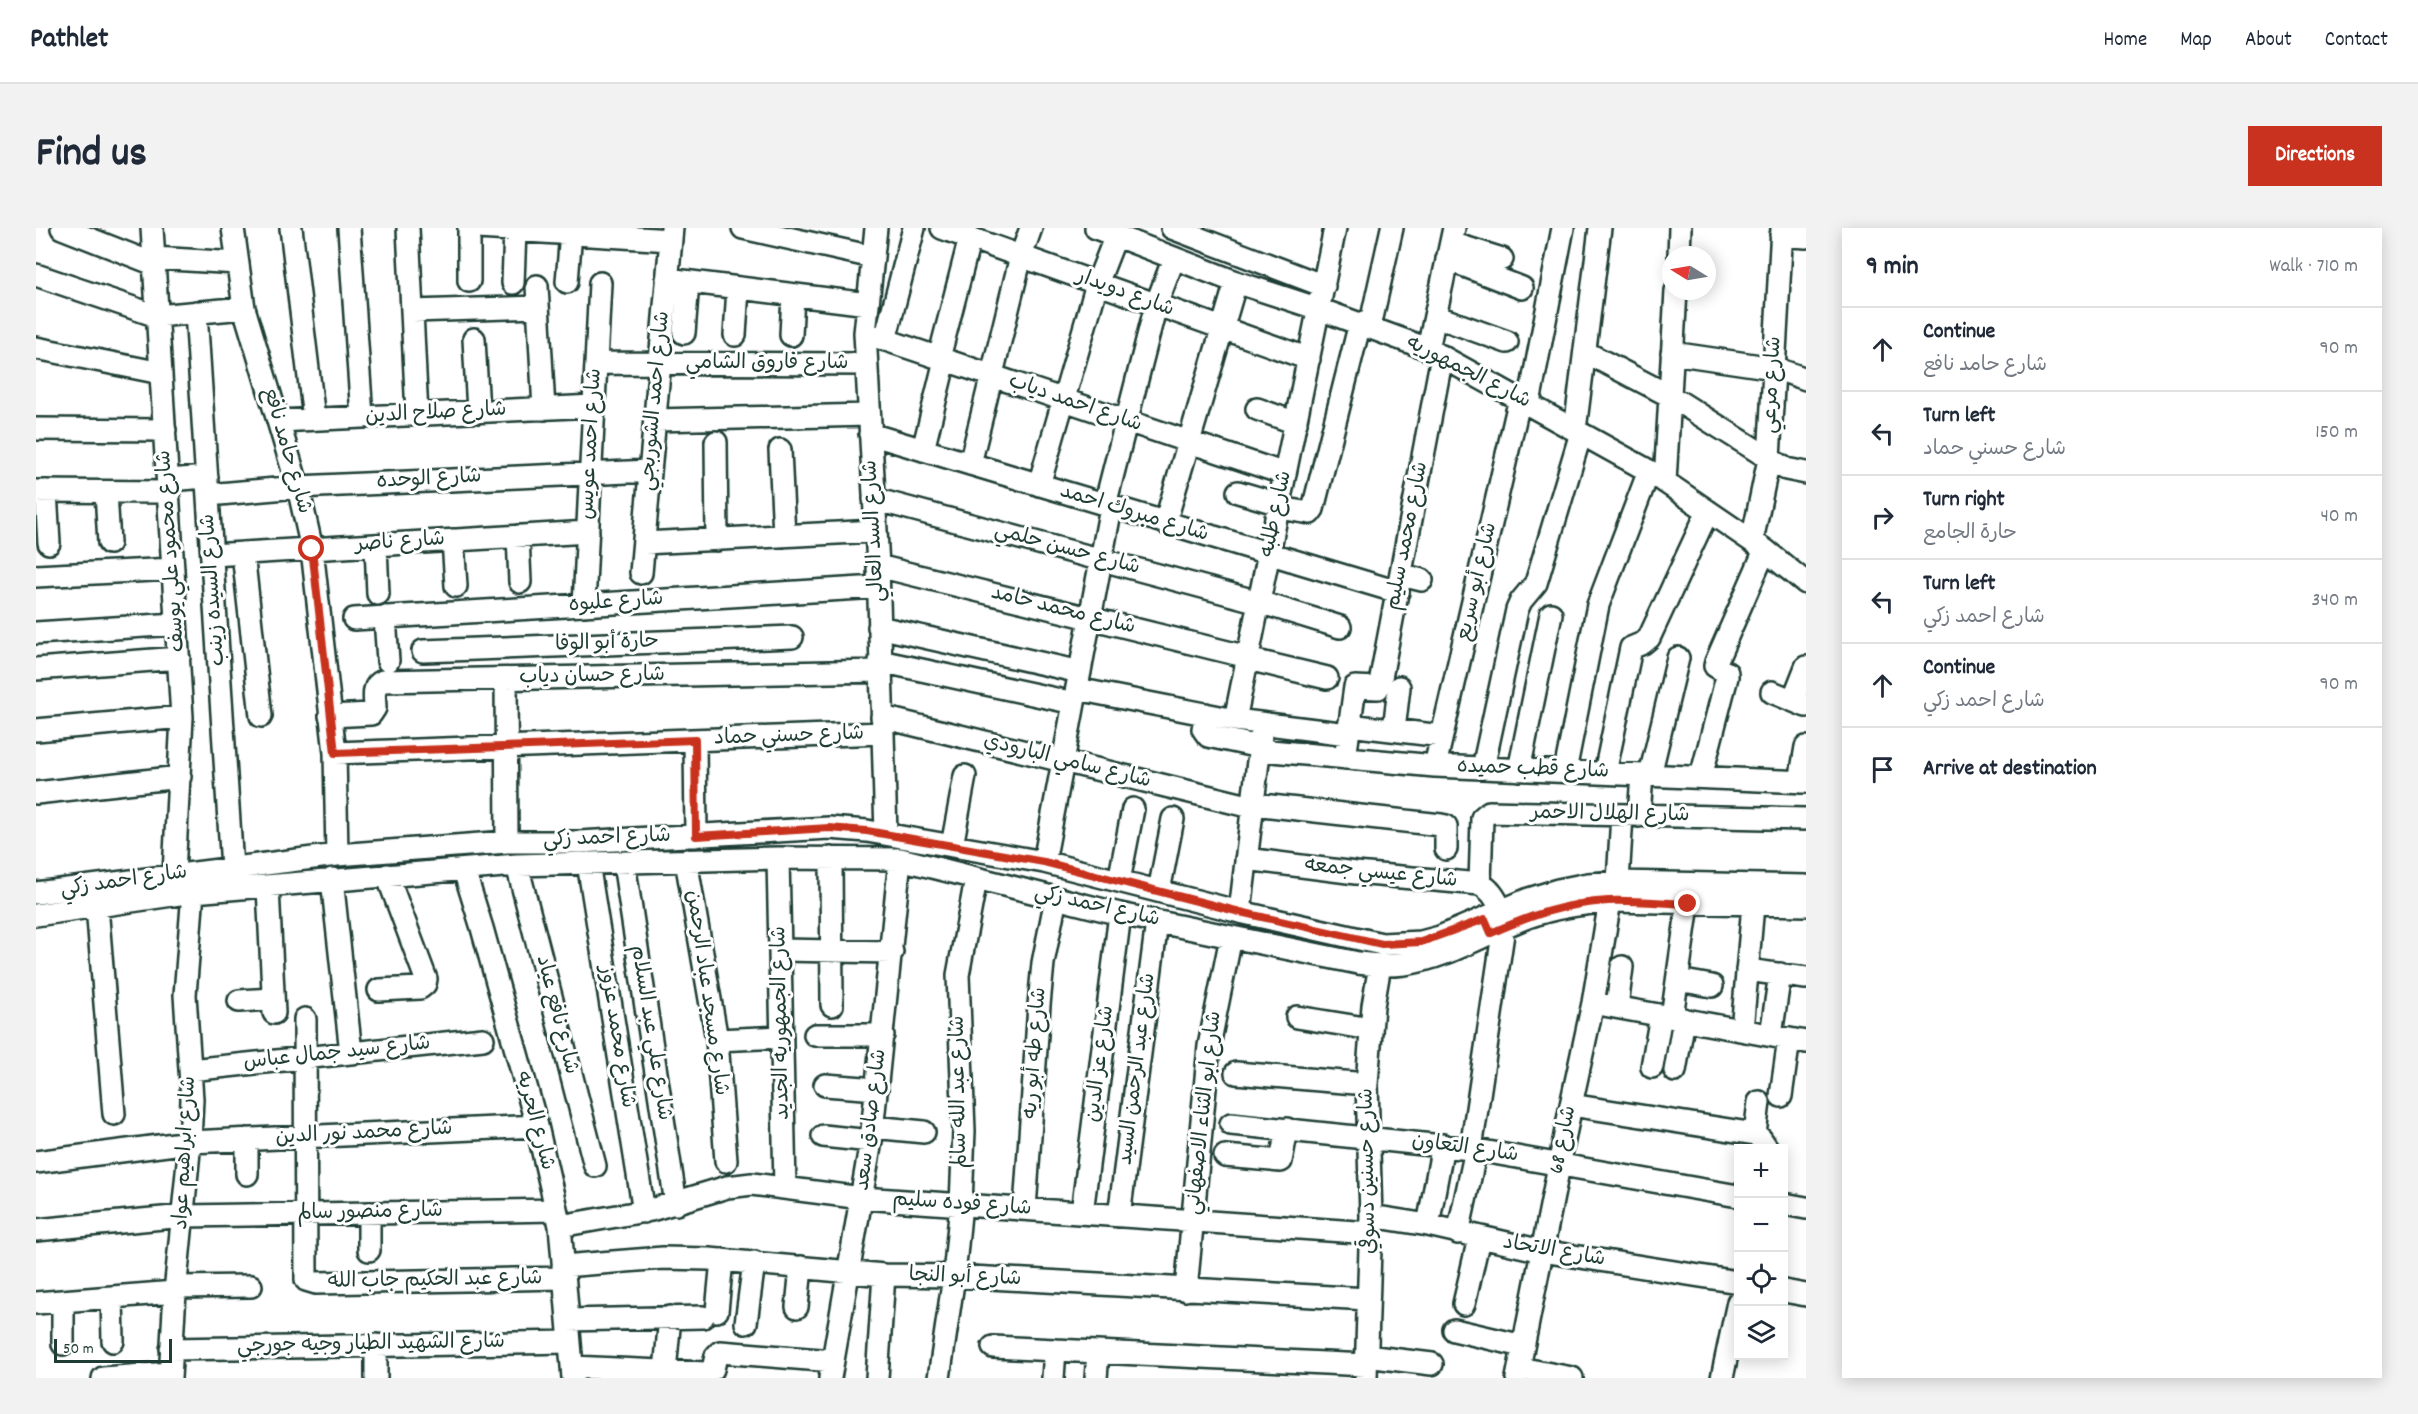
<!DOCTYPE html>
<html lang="en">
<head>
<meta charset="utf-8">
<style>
	:root { --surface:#fff; --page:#f2f2f3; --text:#1f2937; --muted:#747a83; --line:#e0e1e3; --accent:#c8321e }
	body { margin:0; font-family:Dekko,"Playpen Sans Arabic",sans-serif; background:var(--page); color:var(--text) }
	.controls { position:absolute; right:18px; bottom:18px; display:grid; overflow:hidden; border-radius:0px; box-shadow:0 3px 15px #0003 }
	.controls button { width:54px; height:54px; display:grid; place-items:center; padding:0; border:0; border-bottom:2px solid var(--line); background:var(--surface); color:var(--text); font:30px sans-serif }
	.compass { position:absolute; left:1626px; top:18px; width:54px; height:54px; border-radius:50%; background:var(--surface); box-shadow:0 3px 15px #0003; rotate:281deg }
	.scale { position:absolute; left:18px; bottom:15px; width:118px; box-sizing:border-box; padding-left:6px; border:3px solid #1f3d34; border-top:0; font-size:16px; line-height:21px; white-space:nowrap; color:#1f3d34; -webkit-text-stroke:4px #fff; paint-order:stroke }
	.stop { position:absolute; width:18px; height:18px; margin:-14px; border:4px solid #c8321e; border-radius:50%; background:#fff }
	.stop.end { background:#c8321e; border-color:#fff; box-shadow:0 2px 6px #0008 }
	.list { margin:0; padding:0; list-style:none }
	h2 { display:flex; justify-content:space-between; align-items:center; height:78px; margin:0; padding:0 24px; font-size:26px }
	h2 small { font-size:20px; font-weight:400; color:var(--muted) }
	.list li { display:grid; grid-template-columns:39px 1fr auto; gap:18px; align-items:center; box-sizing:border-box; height:84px; padding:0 24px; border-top:2px solid var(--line) }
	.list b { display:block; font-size:22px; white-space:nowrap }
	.list p { margin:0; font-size:20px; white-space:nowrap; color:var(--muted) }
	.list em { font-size:20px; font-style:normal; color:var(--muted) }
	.icon { flex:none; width:33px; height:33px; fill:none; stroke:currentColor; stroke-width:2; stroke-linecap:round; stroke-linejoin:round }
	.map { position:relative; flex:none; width:1770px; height:1150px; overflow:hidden; border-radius:0px }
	header { display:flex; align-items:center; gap:36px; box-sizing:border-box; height:84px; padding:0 30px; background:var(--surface); border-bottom:2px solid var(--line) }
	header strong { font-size:28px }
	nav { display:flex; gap:33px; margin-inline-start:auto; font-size:21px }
	.intro { display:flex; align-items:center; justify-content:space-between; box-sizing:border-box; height:144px; padding:0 36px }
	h1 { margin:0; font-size:42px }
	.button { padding:15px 27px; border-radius:0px; background:var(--accent); color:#fff; font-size:21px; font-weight:700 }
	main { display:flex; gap:36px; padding:0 36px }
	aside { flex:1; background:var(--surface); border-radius:0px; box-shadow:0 3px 15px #0003 }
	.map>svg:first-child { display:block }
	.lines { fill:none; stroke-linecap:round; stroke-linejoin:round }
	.minor-casing { stroke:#1f3d34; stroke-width:26 }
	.minor { stroke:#fff; stroke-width:21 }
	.route { stroke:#c8321e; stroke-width:8 }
	.labels { text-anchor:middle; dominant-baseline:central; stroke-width:6; stroke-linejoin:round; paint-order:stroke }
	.street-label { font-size:21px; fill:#1f3d34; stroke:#fff }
</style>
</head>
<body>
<header>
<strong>Pathlet</strong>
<nav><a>Home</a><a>Map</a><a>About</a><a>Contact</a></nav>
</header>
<div class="intro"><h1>Find us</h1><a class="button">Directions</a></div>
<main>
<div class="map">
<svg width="1770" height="1150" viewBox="0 0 1770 1150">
	<rect width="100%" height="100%" fill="#fff"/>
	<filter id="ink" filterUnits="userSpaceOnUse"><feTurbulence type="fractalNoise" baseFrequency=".0167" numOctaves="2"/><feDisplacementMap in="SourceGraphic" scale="12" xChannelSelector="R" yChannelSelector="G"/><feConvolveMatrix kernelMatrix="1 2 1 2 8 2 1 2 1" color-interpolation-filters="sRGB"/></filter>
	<g filter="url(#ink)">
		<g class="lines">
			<g class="minor-casing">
				<path id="minor" d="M26 0 118 36
					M116 0 146 489 138 646
					M197 0 208 80 262 259 276 321 299 525 301 627
					M255 0 278 191
					M313 0 326 189
					M372 0 381 187
					M433 0V53
					M442 0 635 12
					M707 0 837 29
					M840 0 829 105 842 338 850 606
					M906 0 1273 131
					M1060 0 1200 54 1283 81 1392 121 1613 243 1729 322 1770 355
					M1136 0 1288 58
					M1745 7 1770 9
					M1415 15 1466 31
					M1643 27 1644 0
					M118 30 202 35
					M1411 31 1486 60
					M0 47 121 88 208 80
					M631 51 832 76
					M531 54 535 4
					M477 55 479 2
					M501 58 508 181
					M376 83 502 79
					M160 84 196 640
					M1399 88 1471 114
					M1334 99 1356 0
					M648 105 652 54
					M829 105 1249 246
					M699 107 702 60
					M755 107 757 67
					M438 111 442 184
					M849 112 878 0
					M0 120 125 145
					M1392 121 1418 0
					M1549 124 1634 168 1750 241 1770 245
					M1636 125 1738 140 1770 151
					M903 130 934 10
					M560 135 830 136
					M1493 175 1527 0
					M1221 181 1260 195
					M619 192 833 187
					M242 193 558 178
					M0 201 129 202
					M1539 202 1564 0
					M834 206 1362 364
					M680 214 681 312
					M744 222 748 308
					M887 222 909 132
					M934 236 985 28 995 0
					M132 252 171 249
					M1629 254 1640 63
					M1003 257 1061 56 1080 7
					M0 263 132 264
					M10 263 13 315
					M70 264 73 315
					M1202 264 1243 276
					M172 267 262 259 614 243
					M838 271 1223 374 1304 399
					M1069 277 1120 77 1138 30
					M1243 280 1274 285 1277 281 1324 95
					M1129 295 1200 54
					M482 308 484 354
					M417 312 420 358
					M1716 313 1733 231 1746 0
					M608 315 840 303
					M340 317 342 366
					M207 325 225 488
					M176 327 552 304
					M842 338 1212 429
					M605 345 636 0
					M1365 347 1386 352
					M0 348 137 341
					M548 377 564 55
					M349 389 352 433
					M318 391 842 359
					M843 399 1044 444
					M0 405 140 396
					M387 423 756 409
					M1212 431 1291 450
					M844 433 1038 475
					M0 441 143 430
					M470 451 471 614
					M1041 461 1199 492 1312 506
					M1736 464 1770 478
					M1757 472 1770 439
					M1170 486 1167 501 1172 508 1224 519
					M294 488 335 486 339 480C339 470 335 458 347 453L845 443
					M846 489 1216 579
					M1199 492 1299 0
					M1313 497 1406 508
					M0 502 146 489
					M1358 502 1363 459
					M659 512 660 608
					M1224 522 1399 538 1770 554
					M299 525 847 505
					M1309 530 1319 459 1342 460 1344 455 1406 128
					M1399 538 1484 170
					M1447 540 1481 382 1485 373 1500 355 1545 205
					M1483 542 1515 386
					M1529 543 1562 377 1613 243
					M1569 545 1595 420 1607 415 1613 410 1672 283
					M1614 547 1642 430
					M1665 549 1691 449V445L1679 438 1680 434 1729 322
					M1764 554 1770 519
					M0 565 144 549
					M1217 576 1405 597 1410 598V621
					M1603 588 1606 547
					M916 618 929 548
					M742 630 749 960
					M795 630 796 777
					M1210 631 1320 645 1444 656C1456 662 1460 672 1466 683
					M650 632 681 812 690 933
					M1008 634 1075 279
					M552 635 608 984
					M588 635 640 976
					M481 637 559 938
					M428 642 446 700 501 898 524 998 537 1150
					M296 651 315 825
					M1083 653 1097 581
					M1582 654 1586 587
					M1444 656 1446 590 1453 584 1770 591
					M232 659 238 785
					M1123 663 1137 591
					M0 665 301 627 471 614H543L793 600 831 603 1008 634 1204 684 1346 716 1385 714 1404 709 1493 671 1522 662 1552 656 1582 654 1770 658
					M61 678 78 886
					M1204 684 1225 508
					M0 687 157 664 481 637 742 630 864 631 1084 686 1322 735C1337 737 1353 738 1368 736 1412 730 1451 704 1492 689 1519 679 1546 676 1574 673L1770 677
					M744 722 856 724
					M1711 742 1770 750
					M1642 752 1676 758
					M343 762 384 760 389 756 390 751 351 647
					M203 773 237 771
					M1557 775 1770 814
					M1581 779 1586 739
					M1261 789 1335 801
					M1636 789 1652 676
					M269 791 270 1052 280 1055 528 1050
					M1706 802 1717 677
					M779 807H847
					M1735 807 1744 746
					M681 812 746 809
					M1616 839 1625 787
					M154 842 447 811
					M1639 843 1648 791
					M1200 845 1331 856
					M789 857 841 861
					M1745 868 1753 811
					M1535 877 1719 906 1725 911 1731 920
					M1195 896 1435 921 1702 968
					M837 899 888 904
					M1719 906 1723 874
					M787 908 835 913
					M1435 921 1468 699
					M1189 928 1245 933 1251 901
					M0 934 154 914 501 898
					M211 946V911
					M1748 976 1770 980
					M989 981 1003 777 1007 735 1020 670
					M333 985V1022
					M1046 985 1084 686
					M1083 988 1121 694
					M1335 988 1392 997 1506 1023 1702 1054
					M1392 997 1407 917
					M524 998 615 982 691 959 716 956 826 970 1335 1005
					M0 1002 148 988 520 982
					M1422 1005 1440 922
					M527 1038 627 1030 673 1031 848 1047 918 1048 1332 1071
					M140 1059 215 1058
					M1150 1062 1173 818 1195 709
					M1748 1063 1770 1067
					M76 1069 77 1113
					M27 1073V1116
					M0 1075 139 1064
					M1428 1076 1443 1010
					M761 1079 765 1039
					M681 1083 686 1032
					M532 1092 667 1089
					M710 1095 718 1034
					M1418 1102 1487 1118
					M957 1119 1330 1137
					M135 1121 534 1114
					M1330 1128 1396 1136
					M536 1139 670 1145 677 1141 680 1128 684 1124 797 1133
					M1483 1140 1536 1150
					M629 1143 634 1089
					M67 1150 134 1145
					M134 1150 139 1064 154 914 156 871 149 767 157 664
					M340 1150V1117
					M794 1150 835 913 864 631
					M841 1150 848 1047
					M903 1150 918 1048 925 976 928 903 922 747 940 651
					M1017 1150 1019 1122
					M1060 1150 1062 1125
					M1330 1150 1335 988 1331 856 1337 778 1344 737
					M1481 1150 1535 877 1557 775 1574 673
					M1686 1150 1702 1074"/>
			</g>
			<use href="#minor" class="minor"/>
		</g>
	</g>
	<g class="lines" filter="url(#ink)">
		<path class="route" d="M276 321 299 525 659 512 660 608 793 600 831 603 1008 634 1204 684 1346 716 1385 714 1449 691 1455 705C1493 688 1530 675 1572 673 1598 672 1626 675 1652 676"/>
	</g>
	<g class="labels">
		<g class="street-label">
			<text transform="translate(1089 66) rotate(20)">شارع دويدار</text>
			<text x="731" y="136">شارع فاروق الشامي</text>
			<text transform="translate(1432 145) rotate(27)">شارع الجمهوريه</text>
			<text transform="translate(1737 157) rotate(-87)">شارع مرعي</text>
			<text transform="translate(620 173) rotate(-85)">شارع احمد الشوربجي</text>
			<text transform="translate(1039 176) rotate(19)">شارع احمد دياب</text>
			<text transform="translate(400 186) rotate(-3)">شارع صلاح الدين</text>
			<text transform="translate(556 216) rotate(-87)">شارع احمد عويس</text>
			<text transform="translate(250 223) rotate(74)">شارع حامد نافع</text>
			<text transform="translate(393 252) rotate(-3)">شارع الوحده</text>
			<text transform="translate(1098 286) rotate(17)">شارع مبروك احمد</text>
			<text transform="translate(1241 286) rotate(-78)">شارع طلبه</text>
			<text transform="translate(839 303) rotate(-93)">شارع السد العالي</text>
			<text transform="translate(1372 308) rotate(-79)">شارع محمد سليم</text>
			<text transform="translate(364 315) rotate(-4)">شارع ناصر</text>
			<text transform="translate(1031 322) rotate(15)">شارع حسن حلمي</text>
			<text transform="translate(136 323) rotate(-94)">شارع محمود علي يوسف</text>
			<text transform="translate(1442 354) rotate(-77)">شارع أبو سريع</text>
			<text transform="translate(178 362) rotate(-94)">شارع السيده زينب</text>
			<text transform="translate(580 375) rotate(-4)">شارع عليوه</text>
			<text transform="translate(1027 383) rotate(14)">شارع محمد حامد</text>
			<text transform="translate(571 416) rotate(-2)">حارة أبو الوفا</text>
			<text transform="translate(556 449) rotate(-1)">شارع حسان دياب</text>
			<text transform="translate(753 509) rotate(-2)">شارع حسني حماد</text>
			<text transform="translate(1031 534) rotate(14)">شارع سامي البارودي</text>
			<text transform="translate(1497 542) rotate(2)">شارع قطب حميده</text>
			<text transform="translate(1574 587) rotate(1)">شارع الهلال الاحمر</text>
			<text transform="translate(571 611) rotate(-2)">شارع احمد زكي</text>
			<text transform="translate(1345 646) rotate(6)">شارع عيسي جمعه</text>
			<text transform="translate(88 654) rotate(-8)">شارع احمد زكي</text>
			<text transform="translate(1061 679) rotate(13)">شارع احمد زكي</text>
			<text transform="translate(670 765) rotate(82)">شارع مسجد عباد الرحمن</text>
			<text transform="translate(520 787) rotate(76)">شارع نافع عياد</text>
			<text transform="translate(746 795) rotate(-91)">شارع الجمهوريه الجديد</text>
			<text transform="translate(614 805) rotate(81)">شارع علي عبد السلام</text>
			<text transform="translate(580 809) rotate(81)">شارع محمد عزوز</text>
			<text transform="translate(1000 825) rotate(-86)">شارع طه أبو ريه</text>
			<text transform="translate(301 826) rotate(-6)">شارع سيد جمال عباس</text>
			<text transform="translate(1065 836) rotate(-83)">شارع عز الدين</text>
			<text transform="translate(1102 841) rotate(-83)">شارع عبد الرحمن السيد</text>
			<text transform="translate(924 864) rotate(-91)">شارع عبد الله سالم</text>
			<text transform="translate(1169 885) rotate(-84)">شارع ابو الثناء الاصفهاني</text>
			<text transform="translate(836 892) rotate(-83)">شارع صادق سعد</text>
			<text transform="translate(498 893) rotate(75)">شارع الحريه</text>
			<text transform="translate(328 906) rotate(-3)">شارع محمد نور الدين</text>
			<text transform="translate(1528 912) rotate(-79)">شارع 68</text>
			<text transform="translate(1429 921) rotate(8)">شارع التعاون</text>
			<text transform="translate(150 925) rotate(-87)">شارع ابراهيم عواد</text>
			<text transform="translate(1333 943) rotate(-91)">شارع حسنين دسوقي</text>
			<text transform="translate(926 977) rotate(4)">شارع فوده سليم</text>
			<text transform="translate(334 985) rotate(-1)">شارع منصور سالم</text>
			<text transform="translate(1518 1024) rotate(10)">شارع الاتحاد</text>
			<text transform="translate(929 1050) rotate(2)">شارع أبو النجا</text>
			<text transform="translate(399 1053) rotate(-1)">شارع عبد الحكيم جاب الله</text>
			<text transform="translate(335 1117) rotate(-1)">شارع الشهيد الطيار وجيه جورجي</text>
		</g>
	</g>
</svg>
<div class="controls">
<button>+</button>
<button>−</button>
<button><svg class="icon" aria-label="locate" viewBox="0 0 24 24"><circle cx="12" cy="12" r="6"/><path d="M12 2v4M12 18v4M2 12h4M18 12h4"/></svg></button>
<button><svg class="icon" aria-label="layers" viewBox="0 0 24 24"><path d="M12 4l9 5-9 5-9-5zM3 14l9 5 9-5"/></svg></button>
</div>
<svg class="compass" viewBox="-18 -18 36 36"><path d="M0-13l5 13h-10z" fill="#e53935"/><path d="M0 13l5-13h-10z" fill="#747a83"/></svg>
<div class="scale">50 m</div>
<div class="stop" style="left:276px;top:321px"></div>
<div class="stop end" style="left:1652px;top:676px"></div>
</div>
<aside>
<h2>9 min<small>Walk · 710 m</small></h2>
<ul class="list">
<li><svg class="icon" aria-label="ahead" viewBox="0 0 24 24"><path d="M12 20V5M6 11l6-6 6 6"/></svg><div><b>Continue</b><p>شارع حامد نافع</p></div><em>90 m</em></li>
<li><svg class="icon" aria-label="left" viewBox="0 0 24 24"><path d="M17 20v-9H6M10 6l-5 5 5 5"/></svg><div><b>Turn left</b><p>شارع حسني حماد</p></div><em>150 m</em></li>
<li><svg class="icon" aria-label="right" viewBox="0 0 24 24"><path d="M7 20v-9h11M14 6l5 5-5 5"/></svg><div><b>Turn right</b><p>حارة الجامع</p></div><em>40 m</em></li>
<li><svg class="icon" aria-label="left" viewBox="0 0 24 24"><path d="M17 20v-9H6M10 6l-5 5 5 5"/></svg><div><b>Turn left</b><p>شارع احمد زكي</p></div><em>340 m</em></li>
<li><svg class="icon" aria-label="ahead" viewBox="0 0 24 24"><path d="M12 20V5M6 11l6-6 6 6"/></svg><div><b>Continue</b><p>شارع احمد زكي</p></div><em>90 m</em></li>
<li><svg class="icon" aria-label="arrive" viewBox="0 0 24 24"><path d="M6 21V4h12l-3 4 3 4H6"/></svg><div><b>Arrive at destination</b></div></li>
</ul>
</aside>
</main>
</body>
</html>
